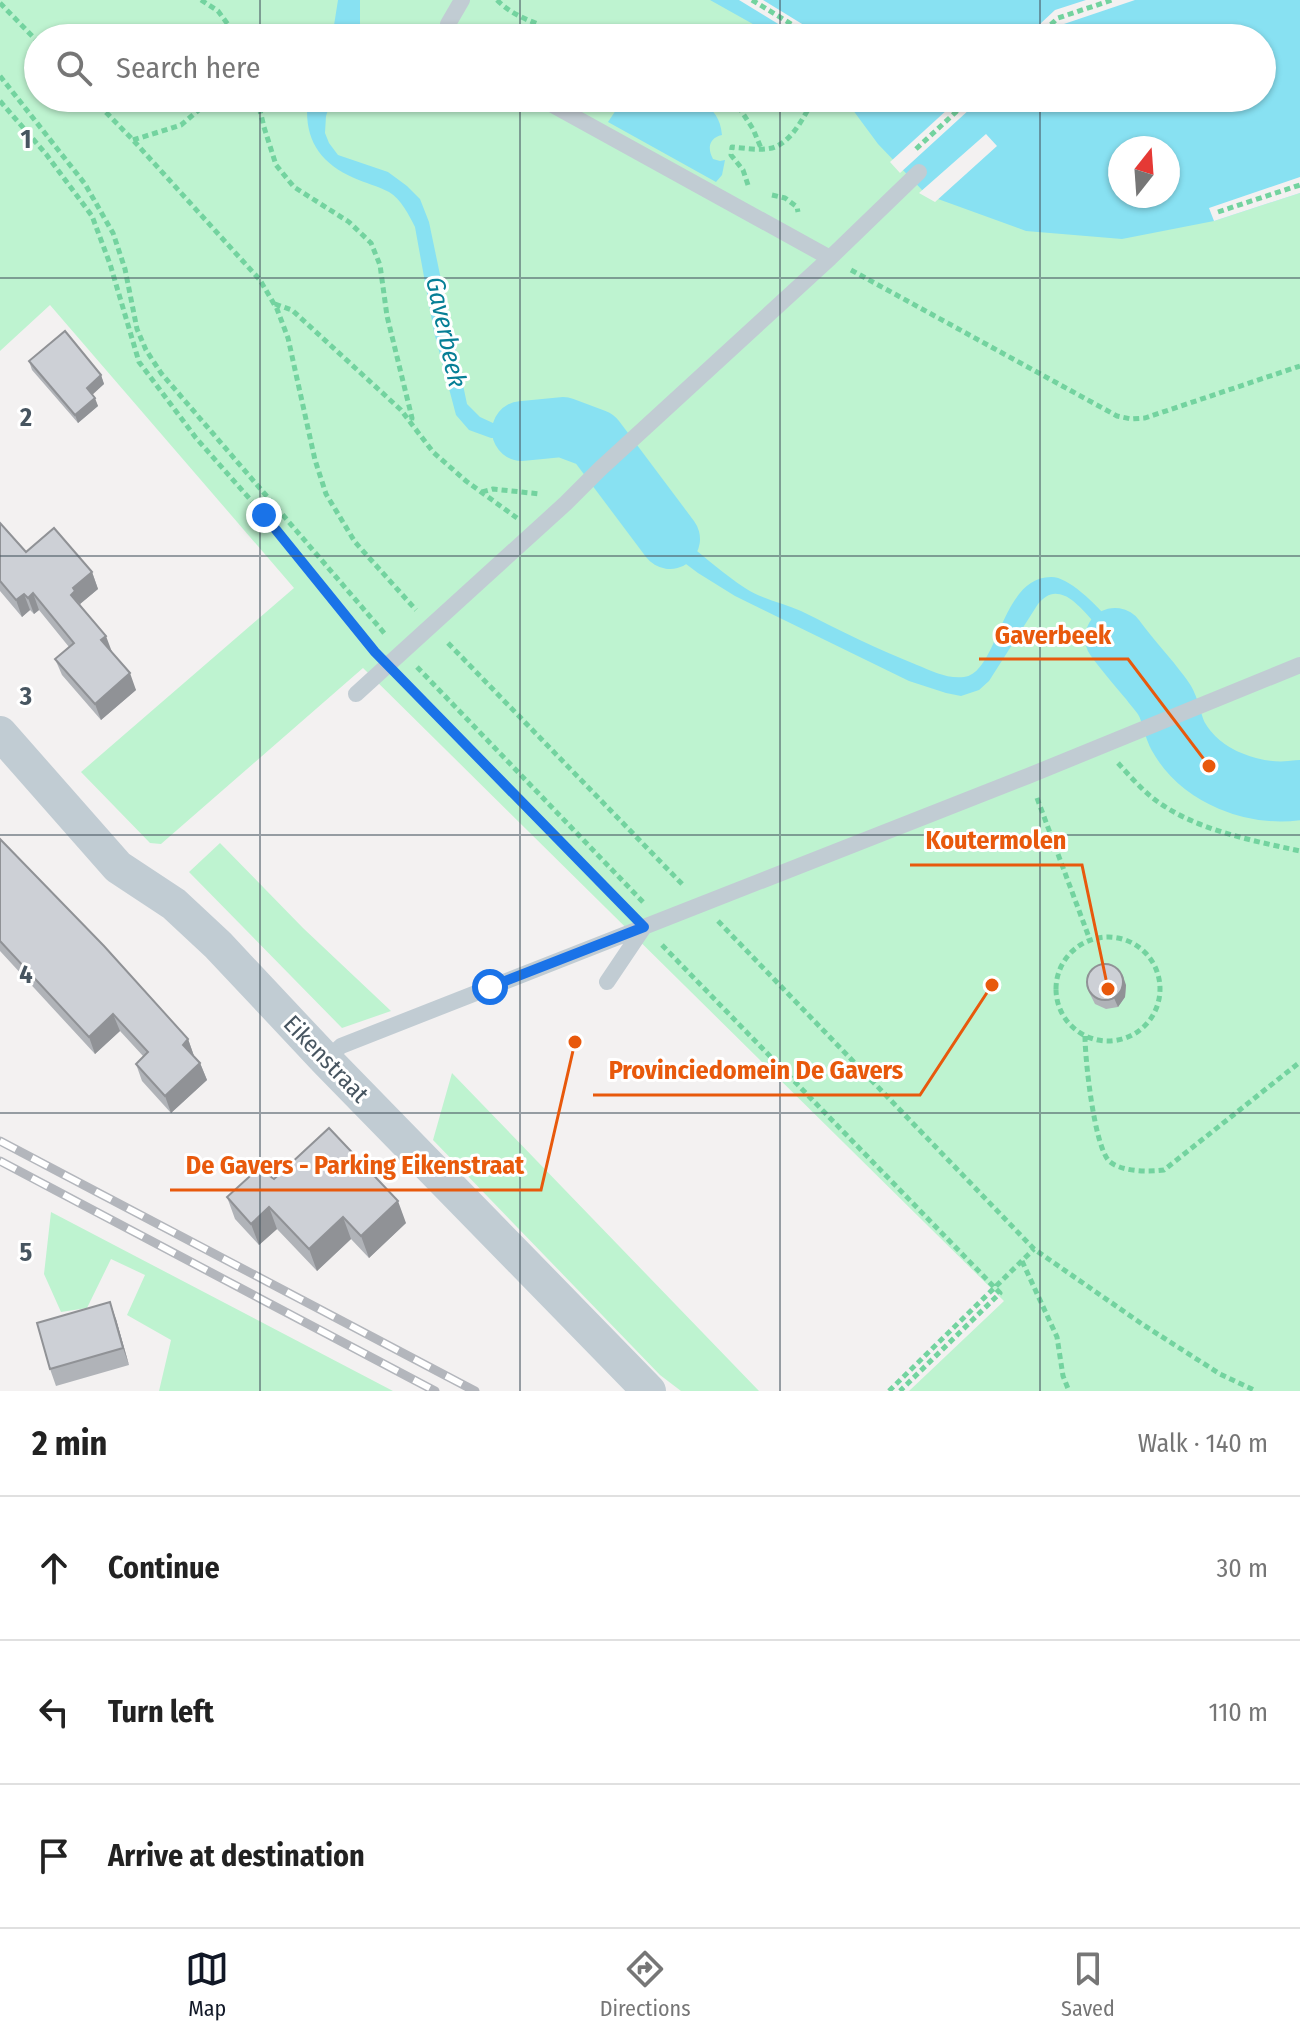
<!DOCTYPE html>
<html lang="en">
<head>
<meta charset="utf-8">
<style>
	:root { --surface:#fff; --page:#f6f6f6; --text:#222; --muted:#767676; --line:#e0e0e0; --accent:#111827 }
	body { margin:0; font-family:"Fira Sans Condensed",sans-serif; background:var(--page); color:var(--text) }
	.compass { position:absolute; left:1108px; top:136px; width:72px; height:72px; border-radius:50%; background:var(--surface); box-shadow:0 2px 6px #0004; rotate:17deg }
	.stop { position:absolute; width:24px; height:24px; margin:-18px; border:6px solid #1a73e8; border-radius:50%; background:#fff }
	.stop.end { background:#1a73e8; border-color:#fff; box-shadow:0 2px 8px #0008 }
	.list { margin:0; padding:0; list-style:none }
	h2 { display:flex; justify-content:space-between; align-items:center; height:104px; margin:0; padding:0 32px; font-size:34px }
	h2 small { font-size:26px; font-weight:400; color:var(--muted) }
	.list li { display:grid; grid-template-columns:52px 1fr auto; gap:24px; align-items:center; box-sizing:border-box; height:144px; padding:0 32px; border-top:2px solid var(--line) }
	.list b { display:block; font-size:30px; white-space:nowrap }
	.list em { font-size:26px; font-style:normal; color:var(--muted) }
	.icon { flex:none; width:44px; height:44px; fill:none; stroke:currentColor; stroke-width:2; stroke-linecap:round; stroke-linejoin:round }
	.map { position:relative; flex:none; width:1300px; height:1391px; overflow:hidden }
	.search { position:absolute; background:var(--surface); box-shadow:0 2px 6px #0004; left:24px; right:24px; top:24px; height:88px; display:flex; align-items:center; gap:20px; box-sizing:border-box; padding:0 28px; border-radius:44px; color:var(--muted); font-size:30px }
	.sheet { height:536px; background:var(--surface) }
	nav { display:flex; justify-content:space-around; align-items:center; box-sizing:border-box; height:112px; border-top:2px solid var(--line); background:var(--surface); font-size:22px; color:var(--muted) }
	nav a { display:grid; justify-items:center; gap:4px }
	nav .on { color:var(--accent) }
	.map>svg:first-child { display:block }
	.green { fill:#bef3d0; fill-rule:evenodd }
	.water { fill:#88e1f2; fill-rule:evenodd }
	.pier { fill:#f3f1f1 }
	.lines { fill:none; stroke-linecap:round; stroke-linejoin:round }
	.river { stroke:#88e1f2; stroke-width:60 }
	.path { stroke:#73d39f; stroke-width:5; stroke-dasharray:6 4; stroke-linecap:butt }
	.lane { stroke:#c1ccd3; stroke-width:16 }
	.street { stroke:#c1ccd3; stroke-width:34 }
	.rail-casing { stroke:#b3b6bc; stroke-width:9 }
	.rail { stroke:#fff; stroke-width:6; stroke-dasharray:18; stroke-linecap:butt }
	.wall { fill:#b0b3b8 }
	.shaded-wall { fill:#909296 }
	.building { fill:#cdd0d6; stroke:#909296; stroke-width:2 }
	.route { stroke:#1a73e8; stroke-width:10 }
	.grid { fill:none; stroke:#475560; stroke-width:2; stroke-opacity:0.55 }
	.labels { text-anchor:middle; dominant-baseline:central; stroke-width:6; stroke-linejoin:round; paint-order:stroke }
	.street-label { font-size:24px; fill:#475560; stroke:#fff }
	.water-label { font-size:26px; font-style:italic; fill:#067f96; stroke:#fff }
	.grid-label { font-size:26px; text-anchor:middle; font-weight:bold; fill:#475560; stroke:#fff; stroke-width:6; stroke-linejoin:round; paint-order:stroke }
	.leader { fill:none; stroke:#e8590c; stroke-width:3 }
	.callout-dot { fill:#e8590c; stroke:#fff; stroke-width:3 }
	.callout-label { font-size:26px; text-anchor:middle; font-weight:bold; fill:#e8590c; stroke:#fff; stroke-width:6; stroke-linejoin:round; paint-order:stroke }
</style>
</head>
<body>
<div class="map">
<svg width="1300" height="1391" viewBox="0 0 1300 1391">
	<rect width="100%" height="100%" fill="#f3f1f1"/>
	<path class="green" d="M0 0H1300V1391H909L1004 1301 363 668 161 844 150 843 81 772 294 588 50 305 0 351ZM38 38H1262V98H38ZM1120 148H1168V196H1120Z
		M220 843 303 928 391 1011 342 1028 189 872Z
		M452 1073 759 1391H681L660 1375 433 1140Z
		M51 1212 393 1391H159L171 1340 127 1315 145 1275 111 1259 87 1308 61 1312 44 1274Z"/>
	<path class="water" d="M338 0H360V29L357 38H332Z
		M710 0H1300V193L1214 221 1122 239 1026 231 938 199 923 191 878 144 844 98H1262V38H778ZM1120 148H1168V196H1120Z
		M308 98H332L326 116 325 133 329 143 338 155 388 172 407 186 420 199 429 222 467 404 480 417 493 423H513L558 415 580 420 599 429 611 439 590 454 577 444 558 437 491 438 469 430 456 415 434 332 415 227C409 215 401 199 389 192 378 186 365 183 354 178 318 162 303 137 308 98Z
		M631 98C665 98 718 88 722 135 709 138 707 148 713 159L720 161 725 160 722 175 716 182 608 122 616 110Z
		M627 467C645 494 662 522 687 543 706 558 725 575 745 588 761 599 783 603 801 611 839 630 877 649 917 665 932 671 947 679 964 677 999 672 1000 577 1051 577 1084 576 1152 673 1173 699L1158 705C1142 684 1085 603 1065 596 1053 591 1046 595 1038 604L989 681 979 690 961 696 946 693 909 681 735 596 698 573 670 552 613 481Z
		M1186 730 1212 746 1236 769 1264 780 1284 782 1300 779V800C1236 805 1202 786 1159 741Z"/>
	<path class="pier" d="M739 0H763L825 38H801Z
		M1086 0H1135L1061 25 1047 38H1025L1055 10Z
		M960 98H982L900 173 890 162Z
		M986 134 997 146 935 202 919 193Z
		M1300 177V193L1214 221 1209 208Z"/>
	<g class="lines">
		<path class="river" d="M522 431 563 427 595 439 670 539
			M1115 638C1126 653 1138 667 1150 681 1155 688 1161 694 1165 701 1171 711 1172 725 1178 736 1201 777 1254 797 1300 790"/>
		<path class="path" d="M201 0 218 11 238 38
			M497 0C509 12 522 18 538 24L543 38
			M752 0 814 38
			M0 3 38 42
			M1036 38 1058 18 1112 0
			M0 76 85 184 113 233 125 269 137 329 146 350 161 373 385 634
			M92 98 133 140 260 280 277 309 288 338 315 460 326 494 355 542 416 610
			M257 98 264 127 276 165 294 187 349 222 371 243 380 265 387 316 412 418 411 423
			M733 98 753 129 761 148
			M0 101 46 154 92 216 110 264 139 362 196 438 264 515 373 649
			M133 140 181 125 213 98
			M916 149 971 98
			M748 185 743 170 731 155 732 147C744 148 760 151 772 148 793 142 804 115 815 98
			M772 195 785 198 797 207 798 212
			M1218 212 1300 185
			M851 270 1117 416 1131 419 1145 418 1300 366
			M275 304 292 310 401 410 433 452 466 481 517 518
			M482 492 493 489 540 494
			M448 643 683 885
			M417 667 643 902
			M405 681 627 909
			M1118 763C1129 775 1141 789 1154 799 1195 830 1250 840 1300 851
			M1037 798 1090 940
			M718 921 1034 1249 1142 1324 1220 1374 1256 1391
			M1056 989a52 52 0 1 1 104 0a52 52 0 1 1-104 0Z
			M662 945 1000 1293 900 1391
			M1085 1036C1085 1059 1094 1145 1109 1161 1121 1172 1149 1172 1164 1170L1300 1062
			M1022 1261 1057 1337 1063 1376 1069 1391
			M889 1391 1034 1249"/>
		<path class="lane" d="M448 38V24L462 0
			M540 98 830 258
			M356 694 566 503 600 469 830 258 919 172
			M607 982 644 927
			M326 1060 341 1046 1028 776 1300 665"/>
		<path class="street" d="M0 733 118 867 174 904 218 945 326 1060 649 1391"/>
		<g class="rail-casing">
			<path id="rail" d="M0 1141 475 1391
				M0 1161 435 1391"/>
		</g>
		<use href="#rail" class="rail"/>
	</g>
	<path class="wall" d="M29 361 101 375 104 384 92 394 98 406 78 423 32 370Z
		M0 523 26 552 92 572 98 589 80 604 136 690 101 720 62 675 55 659 69 647 39 610 34 614 30 610 22 617 0 591Z
		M0 839 188 1039 194 1056 200 1063 207 1080 171 1113 142 1081 136 1064 143 1056 120 1031 95 1054 0 951Z
		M1126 985 1125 997 1118 1007 1106 1009 1095 1004 1088 990Z
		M274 1179 406 1223 369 1258 351 1239 317 1271 277 1229 259 1245 235 1219 227 1197Z
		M116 1319 129 1365 56 1386 50 1369Z"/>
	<path class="shaded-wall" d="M101 375 104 384 90 397 87 388Z
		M95 398 98 406 78 423 75 415Z
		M92 572 98 589 80 604 71 595 73 588Z
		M33 593 39 610 34 614 28 598Z
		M24 594 30 610 22 617 16 600Z
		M106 636 112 652 101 640Z
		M130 673 136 690 101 720 95 704Z
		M1123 976 1126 985 1125 997 1118 1007 1114 998Z
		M113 1014 120 1031 95 1054 89 1037Z
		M188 1039 194 1056 183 1045Z
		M200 1063 207 1080 171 1113 165 1096Z
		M398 1201 406 1223 369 1258 361 1236Z
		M269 1207 277 1229 259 1245 251 1224Z
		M343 1217 351 1239 317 1271 309 1249Z
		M110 1302 116 1319 129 1365 123 1348Z"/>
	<path class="building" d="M65 331 101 375 87 388 95 398 75 415 29 361Z
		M0 523 26 552 54 528 92 572 73 588 75 591 71 595 106 636 101 640 130 673 95 704 55 659 74 643 33 593 28 598 24 594 16 600 0 581Z
		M0 839 104 946 188 1039 183 1045 200 1063 165 1096 136 1064 148 1052 113 1014 89 1037 0 941Z
		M1087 982a18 18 0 1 1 36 0a18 18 0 1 1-36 0Z
		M329 1128 398 1201 361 1236 343 1217 309 1249 269 1207 251 1224 227 1197 259 1168 274 1179Z
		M110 1302 123 1348 50 1369 37 1323Z"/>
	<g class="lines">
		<path class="route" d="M264 515 375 652 644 927 490 987"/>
	</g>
	<path class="grid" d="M260 0V38M520 0V38M780 0V38M1040 0V38M260 98V1391M520 98V1391M780 98V1391M1040 98V1391M0 278H1300M0 556H1300M0 835H1300M0 1113H1300"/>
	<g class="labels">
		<g class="street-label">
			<text transform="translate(326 1059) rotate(46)">Eikenstraat</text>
		</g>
		<g class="water-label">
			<text transform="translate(446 332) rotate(78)">Gaverbeek</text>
		</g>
	</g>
	<g class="grid-label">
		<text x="26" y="148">1</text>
		<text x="26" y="426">2</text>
		<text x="26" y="705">3</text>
		<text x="26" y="983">4</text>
		<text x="26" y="1261">5</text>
	</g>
	<path class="leader" d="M1209 766L1128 659H979M1108 989L1082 865H910M992 985L920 1095H593M575 1042L541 1190H170"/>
	<g class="callout-dot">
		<circle cx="1209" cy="766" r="8"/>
		<circle cx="1108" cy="989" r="8"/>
		<circle cx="992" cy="985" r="8"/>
		<circle cx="575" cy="1042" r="8"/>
	</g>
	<g class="callout-label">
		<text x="1053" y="644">Gaverbeek</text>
		<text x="996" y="849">Koutermolen</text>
		<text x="756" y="1079">Provinciedomein De Gavers</text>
		<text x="355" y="1174">De Gavers - Parking Eikenstraat</text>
	</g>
</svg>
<svg class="compass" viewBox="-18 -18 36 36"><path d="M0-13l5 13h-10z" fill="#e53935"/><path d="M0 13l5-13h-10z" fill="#767676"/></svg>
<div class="stop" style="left:490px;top:987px"></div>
<div class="stop end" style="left:264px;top:515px"></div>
<div class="search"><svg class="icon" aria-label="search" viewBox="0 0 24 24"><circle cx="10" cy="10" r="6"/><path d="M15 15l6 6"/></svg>Search here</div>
</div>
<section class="sheet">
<h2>2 min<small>Walk · 140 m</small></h2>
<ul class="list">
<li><svg class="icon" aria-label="ahead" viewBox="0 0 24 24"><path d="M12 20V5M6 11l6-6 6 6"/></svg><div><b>Continue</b></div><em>30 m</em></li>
<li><svg class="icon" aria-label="left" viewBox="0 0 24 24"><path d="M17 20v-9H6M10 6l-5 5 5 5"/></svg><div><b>Turn left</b></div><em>110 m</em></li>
<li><svg class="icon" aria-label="arrive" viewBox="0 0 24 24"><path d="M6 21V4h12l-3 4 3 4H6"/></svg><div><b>Arrive at destination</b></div></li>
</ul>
</section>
<nav>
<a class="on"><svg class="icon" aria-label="map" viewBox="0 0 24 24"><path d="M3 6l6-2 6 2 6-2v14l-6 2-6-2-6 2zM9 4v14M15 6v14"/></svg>Map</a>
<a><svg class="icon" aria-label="directions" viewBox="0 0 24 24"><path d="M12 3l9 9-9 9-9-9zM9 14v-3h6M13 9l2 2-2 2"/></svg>Directions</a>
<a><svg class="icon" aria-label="saved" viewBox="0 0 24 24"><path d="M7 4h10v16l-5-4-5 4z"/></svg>Saved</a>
</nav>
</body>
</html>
